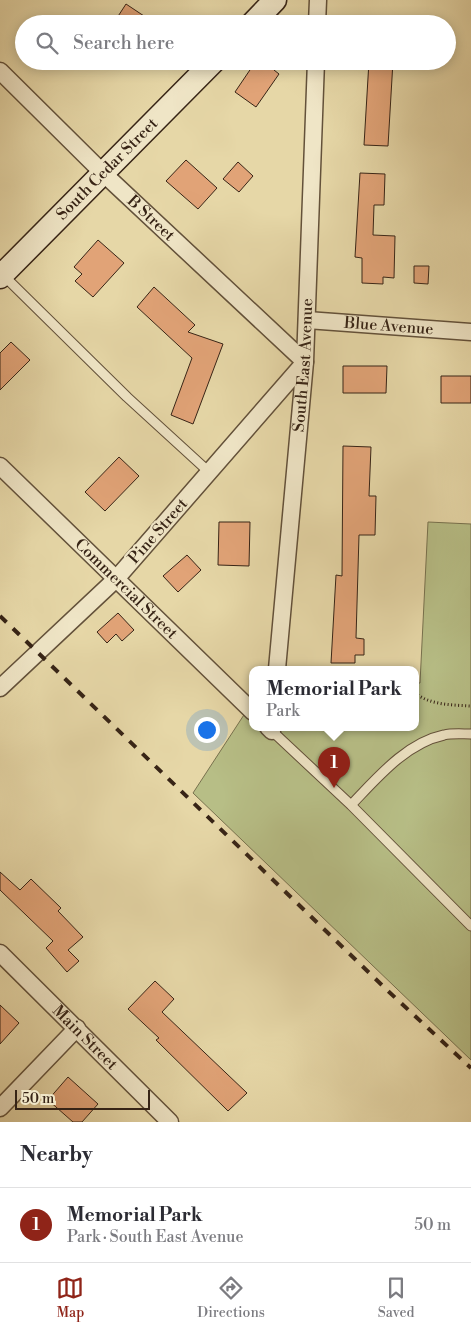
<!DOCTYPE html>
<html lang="en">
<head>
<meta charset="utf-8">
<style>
	:root { --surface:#fff; --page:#f7f7f7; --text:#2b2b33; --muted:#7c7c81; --line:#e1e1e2; --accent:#8f2418 }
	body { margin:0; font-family:"Libre Bodoni",serif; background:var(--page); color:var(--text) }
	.scale { position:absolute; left:15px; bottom:12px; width:135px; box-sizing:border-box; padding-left:5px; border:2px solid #372416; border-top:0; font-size:14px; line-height:18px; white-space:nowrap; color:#372416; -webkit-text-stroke:4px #efe5c6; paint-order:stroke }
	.you { position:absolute; left:206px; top:729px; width:18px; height:18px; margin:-12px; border:4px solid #fff; border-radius:50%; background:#1a73e8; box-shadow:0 0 0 8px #1a73e833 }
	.badge { display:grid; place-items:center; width:32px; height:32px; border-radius:50%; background:var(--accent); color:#fff; font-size:16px; font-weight:700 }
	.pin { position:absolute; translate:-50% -41px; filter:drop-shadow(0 1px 2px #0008) }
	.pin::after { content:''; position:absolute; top:26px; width:18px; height:15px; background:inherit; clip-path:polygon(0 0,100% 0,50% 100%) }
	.popup { position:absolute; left:249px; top:666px; width:170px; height:65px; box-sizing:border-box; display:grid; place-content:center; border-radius:10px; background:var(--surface); filter:drop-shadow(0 1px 4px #0005); font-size:16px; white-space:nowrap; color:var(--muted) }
	.popup b { font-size:19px; color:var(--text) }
	.popup::after { content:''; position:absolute; left:50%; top:100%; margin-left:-10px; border:10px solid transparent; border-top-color:var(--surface) }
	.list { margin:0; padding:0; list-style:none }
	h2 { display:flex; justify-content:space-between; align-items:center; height:65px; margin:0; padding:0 20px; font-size:21px }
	h2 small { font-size:16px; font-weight:400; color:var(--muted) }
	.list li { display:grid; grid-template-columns:32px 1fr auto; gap:15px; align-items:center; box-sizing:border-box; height:75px; padding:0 20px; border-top:1px solid var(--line) }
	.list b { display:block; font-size:19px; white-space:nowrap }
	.list p { margin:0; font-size:16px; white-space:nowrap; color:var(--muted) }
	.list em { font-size:16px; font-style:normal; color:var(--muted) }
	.icon { flex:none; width:28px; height:28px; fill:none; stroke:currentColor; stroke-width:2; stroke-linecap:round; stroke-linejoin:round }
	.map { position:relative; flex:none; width:471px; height:1122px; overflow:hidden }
	.search { position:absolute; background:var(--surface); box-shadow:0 2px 12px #0003; left:15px; right:15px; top:15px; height:55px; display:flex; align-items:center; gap:12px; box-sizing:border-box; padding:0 18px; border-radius:28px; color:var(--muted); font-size:19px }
	.sheet { height:140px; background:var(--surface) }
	nav { display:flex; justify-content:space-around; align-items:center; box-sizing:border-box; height:70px; border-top:1px solid var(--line); background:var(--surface); font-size:14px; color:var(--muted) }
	nav a { display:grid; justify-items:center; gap:2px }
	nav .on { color:var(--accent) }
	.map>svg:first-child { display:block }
	.green { fill:#b7be86; stroke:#77714e }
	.building { fill:#e1a377; stroke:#372416 }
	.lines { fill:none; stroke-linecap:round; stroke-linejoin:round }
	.lane-casing { stroke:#63513a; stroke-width:11 }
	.street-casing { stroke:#63513a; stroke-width:19 }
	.secondary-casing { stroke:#372416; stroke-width:25 }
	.path { stroke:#372416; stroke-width:3; stroke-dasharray:1 2.5; stroke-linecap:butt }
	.lane { stroke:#efe5c6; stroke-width:9 }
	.street { stroke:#efe5c6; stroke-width:16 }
	.secondary { stroke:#efe5c6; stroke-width:22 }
	.rail { stroke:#372416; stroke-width:4; stroke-dasharray:9 9; stroke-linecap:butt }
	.labels { text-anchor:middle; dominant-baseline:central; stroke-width:4.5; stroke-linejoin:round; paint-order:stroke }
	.street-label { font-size:16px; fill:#372416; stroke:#efe5c6 }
</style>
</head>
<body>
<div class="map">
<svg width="471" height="1122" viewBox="0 0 471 1122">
	<rect width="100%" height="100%" fill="#e6d7a7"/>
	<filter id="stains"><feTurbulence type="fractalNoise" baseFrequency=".004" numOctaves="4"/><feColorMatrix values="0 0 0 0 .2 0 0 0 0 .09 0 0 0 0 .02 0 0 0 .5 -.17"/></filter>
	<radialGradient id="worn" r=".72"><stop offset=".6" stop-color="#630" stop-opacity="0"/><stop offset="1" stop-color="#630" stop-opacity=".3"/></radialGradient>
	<path class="green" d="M428 522 471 524V1060L193 793 253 701V727H415V683H420Z"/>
	<path class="building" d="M126 4 156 24H113Z
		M256 61H281L274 70 279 74 256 107 235 92Z
		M369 61H393L388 146 364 145Z
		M186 160 217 188 198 209 166 181Z
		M238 162 253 176 239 192 223 179Z
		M360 173 385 174 384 205H374L373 235 395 236 394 278 383 277V284L362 283V258L355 257Z
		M98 240 124 263 93 297 75 281 82 274 74 267Z
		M414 266H429L428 284 414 283Z
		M154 287 195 325 188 332 223 344 193 424 171 415 192 358 137 307Z
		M11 342 30 360 0 390V353Z
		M343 366H387L386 393H343Z
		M441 376H471V403H441Z
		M343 446 371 447 369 496H376L375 535H359L356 638 364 639V655H355V663H331L336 575 342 576Z
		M119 457 139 476 105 511 85 492Z
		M219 522H250L249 566 218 565Z
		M187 555 201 570 178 592 163 576Z
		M118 613 134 630 122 641 116 634 107 643 97 632Z
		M0 872 20 890 31 879 61 908 58 911 83 937 68 950 79 961 67 972 46 948 53 941 0 890Z
		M155 981 174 999 162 1012 247 1093 228 1111 156 1040 159 1038 128 1009Z
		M0 1005 19 1023 0 1044Z
		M68 1077 98 1104 82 1122H73L48 1100Z"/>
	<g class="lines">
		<g class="lane-casing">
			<path id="lane" d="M3 275 127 397 209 472
				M272 731 351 805 471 926
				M351 805C377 778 406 743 444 735 452 733 462 734 471 734"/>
		</g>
		<g class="street-casing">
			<g id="street">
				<path d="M317 24 318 0"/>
				<path id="s1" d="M0 71 103 173 305 362 116 579 0 688"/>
				<path id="s2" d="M307 320 471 332"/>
				<path id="s3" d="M0 466 253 712"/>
				<path id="s4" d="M277 669 305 362 316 61"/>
				<path d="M268 727 272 731"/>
				<path id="s5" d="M0 953 170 1122"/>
				<path d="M0 1108 77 1028"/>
			</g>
		</g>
		<g class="secondary-casing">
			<g id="secondary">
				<path d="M252 24 275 0"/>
				<path id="s6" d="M0 277 214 61"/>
			</g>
		</g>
		<path class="path" d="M415 693C430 705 452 705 471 706"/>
		<use href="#lane" class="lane"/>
		<use href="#street" class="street"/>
		<use href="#secondary" class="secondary"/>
		<path class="rail" d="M0 616 388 991 471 1068"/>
	</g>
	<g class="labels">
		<g class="street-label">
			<text stroke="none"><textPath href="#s6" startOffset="152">South Cedar Street</textPath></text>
			<text stroke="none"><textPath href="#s1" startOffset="211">B Street</textPath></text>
			<text stroke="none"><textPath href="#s2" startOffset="82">Blue Avenue</textPath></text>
			<text stroke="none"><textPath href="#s4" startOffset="305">South East Avenue</textPath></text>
			<text transform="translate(158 531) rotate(-49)">Pine Street</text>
			<text stroke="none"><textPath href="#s3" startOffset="176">Commercial Street</textPath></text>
			<text stroke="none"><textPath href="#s5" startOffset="120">Main Street</textPath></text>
		</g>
	</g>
	<rect width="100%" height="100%" filter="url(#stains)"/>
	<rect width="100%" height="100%" fill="url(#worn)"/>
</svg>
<div class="scale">50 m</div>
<div class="you"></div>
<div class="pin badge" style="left:334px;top:788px">1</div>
<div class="popup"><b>Memorial Park</b>Park</div>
<div class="search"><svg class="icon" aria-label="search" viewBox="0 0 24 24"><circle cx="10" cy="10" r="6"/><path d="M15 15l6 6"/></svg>Search here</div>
</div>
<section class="sheet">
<h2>Nearby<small></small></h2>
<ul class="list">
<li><span class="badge">1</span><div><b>Memorial Park</b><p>Park · South East Avenue</p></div><em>50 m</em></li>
</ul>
</section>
<nav>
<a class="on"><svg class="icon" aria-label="map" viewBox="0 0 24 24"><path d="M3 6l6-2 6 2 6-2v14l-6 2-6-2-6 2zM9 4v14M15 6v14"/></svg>Map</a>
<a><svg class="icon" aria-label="directions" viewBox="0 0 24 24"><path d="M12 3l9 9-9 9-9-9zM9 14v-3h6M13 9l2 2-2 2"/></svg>Directions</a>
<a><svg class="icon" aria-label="saved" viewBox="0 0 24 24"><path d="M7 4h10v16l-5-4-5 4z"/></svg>Saved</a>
</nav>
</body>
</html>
